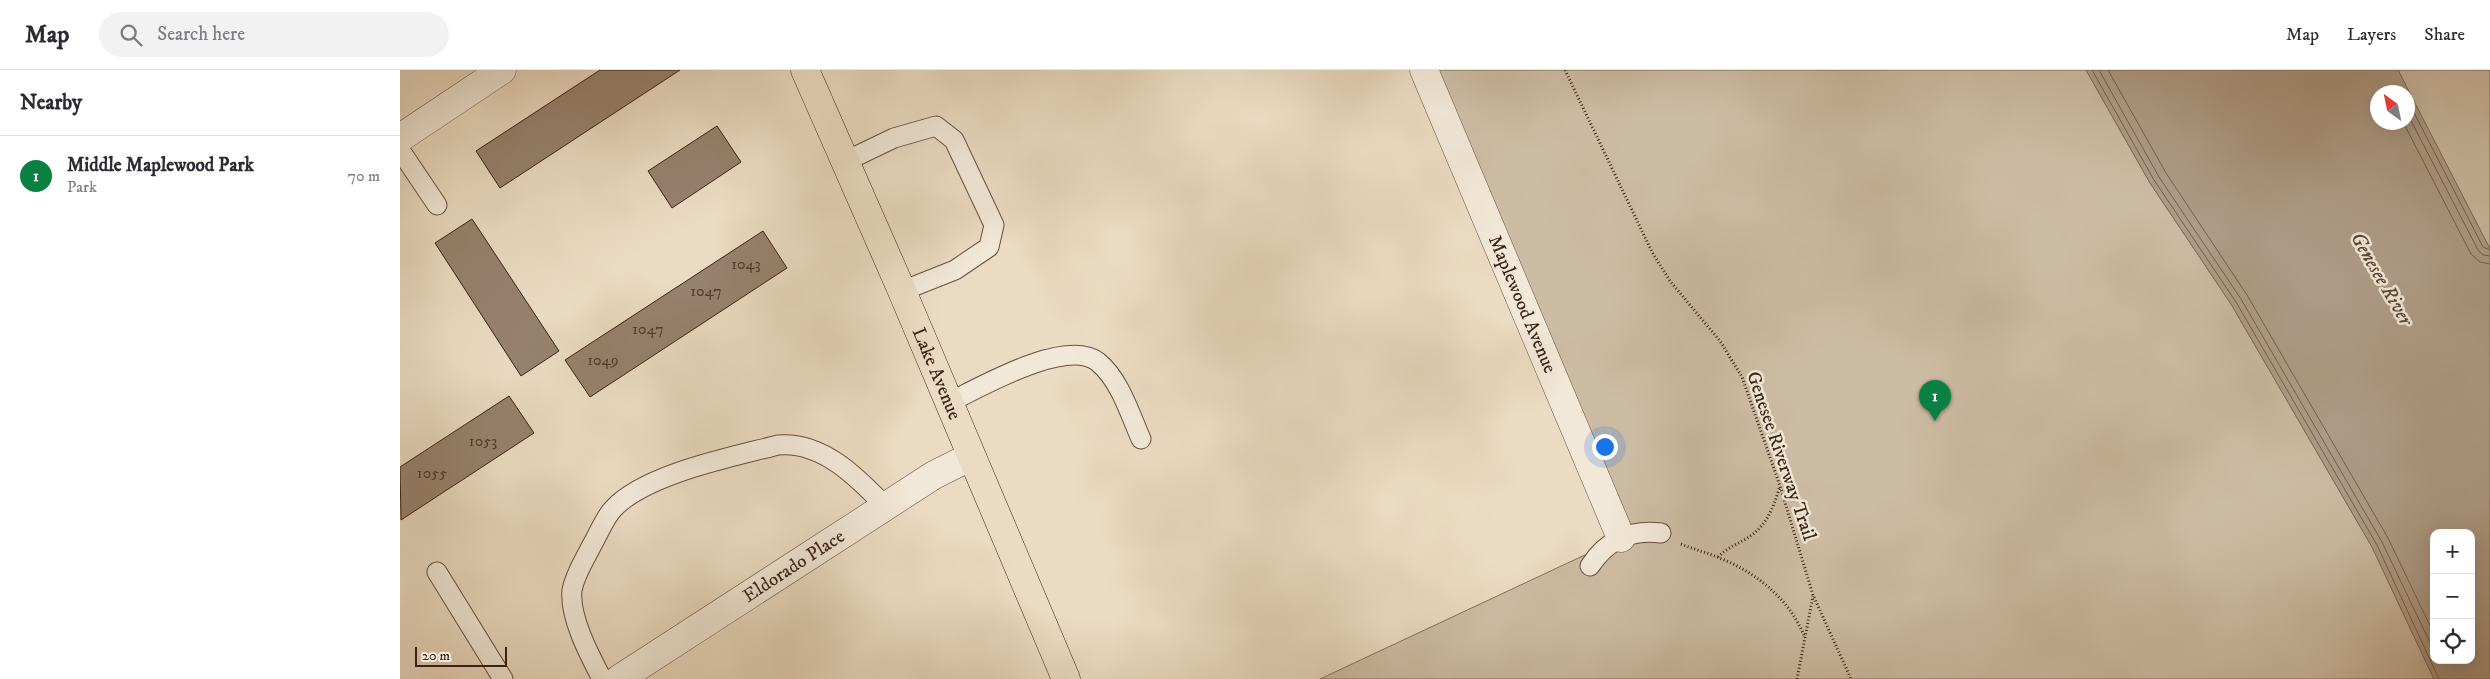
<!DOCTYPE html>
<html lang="en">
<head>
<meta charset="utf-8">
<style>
	:root { --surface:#fff; --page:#f2f2f3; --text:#2b2b33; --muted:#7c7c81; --line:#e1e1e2; --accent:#0b8043 }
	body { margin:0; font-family:"IM FELL DW Pica",serif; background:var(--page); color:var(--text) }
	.controls { position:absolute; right:15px; bottom:15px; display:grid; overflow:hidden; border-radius:10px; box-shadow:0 5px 20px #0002 }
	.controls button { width:45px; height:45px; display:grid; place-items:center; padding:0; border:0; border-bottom:1px solid var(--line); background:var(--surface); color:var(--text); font:25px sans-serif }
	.compass { position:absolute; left:1970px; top:15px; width:45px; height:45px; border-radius:50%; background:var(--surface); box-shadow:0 5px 20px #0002; rotate:327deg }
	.scale { position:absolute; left:15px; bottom:12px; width:92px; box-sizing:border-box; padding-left:5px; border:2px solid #3b2214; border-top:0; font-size:14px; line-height:18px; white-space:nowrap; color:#3b2214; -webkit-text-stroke:4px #f2e8d7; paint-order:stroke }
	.you { position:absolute; left:1204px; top:376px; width:18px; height:18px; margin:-12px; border:4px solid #fff; border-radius:50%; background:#1a73e8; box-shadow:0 0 0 8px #1a73e833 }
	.badge { display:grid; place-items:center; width:32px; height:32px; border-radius:50%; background:var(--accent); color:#fff; font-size:16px; font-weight:700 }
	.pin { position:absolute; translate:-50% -41px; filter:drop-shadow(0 1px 2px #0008) }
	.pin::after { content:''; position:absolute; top:26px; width:18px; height:15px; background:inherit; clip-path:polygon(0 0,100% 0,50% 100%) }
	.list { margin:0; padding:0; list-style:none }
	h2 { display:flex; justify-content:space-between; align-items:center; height:65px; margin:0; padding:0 20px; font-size:21px }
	h2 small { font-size:16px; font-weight:400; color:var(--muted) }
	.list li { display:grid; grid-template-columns:32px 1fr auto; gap:15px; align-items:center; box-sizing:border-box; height:80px; padding:0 20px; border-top:1px solid var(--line) }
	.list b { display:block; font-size:19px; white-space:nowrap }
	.list p { margin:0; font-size:16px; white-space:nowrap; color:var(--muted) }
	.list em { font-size:16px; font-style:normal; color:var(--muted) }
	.icon { flex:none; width:28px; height:28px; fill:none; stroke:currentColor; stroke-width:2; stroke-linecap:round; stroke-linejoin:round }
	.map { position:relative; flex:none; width:2090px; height:609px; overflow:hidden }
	header { display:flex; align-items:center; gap:30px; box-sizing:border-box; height:70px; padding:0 25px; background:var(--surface); border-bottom:1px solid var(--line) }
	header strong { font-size:24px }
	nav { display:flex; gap:28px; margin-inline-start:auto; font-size:18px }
	.search { width:350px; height:45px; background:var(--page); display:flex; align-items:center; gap:12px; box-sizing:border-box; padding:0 18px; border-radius:28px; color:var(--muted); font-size:19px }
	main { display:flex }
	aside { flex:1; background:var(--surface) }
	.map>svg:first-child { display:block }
	.green { fill:#cdbca4; stroke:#846f5c }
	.water { fill:#af9c87; stroke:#816b59; fill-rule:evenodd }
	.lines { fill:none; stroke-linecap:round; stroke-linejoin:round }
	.shore { stroke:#755f4e; stroke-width:1 }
	.building { fill:#97826e; stroke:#3b2214 }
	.service-casing { stroke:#675040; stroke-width:21 }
	.minor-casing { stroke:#675040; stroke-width:29 }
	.primary-casing { stroke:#3b2214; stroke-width:29 }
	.path { stroke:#3b2214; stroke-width:3; stroke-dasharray:1 2.5; stroke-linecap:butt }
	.service { stroke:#f2e8d7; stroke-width:19 }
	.minor { stroke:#f2e8d7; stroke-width:28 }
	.primary { stroke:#ebdbc2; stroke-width:28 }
	.labels { text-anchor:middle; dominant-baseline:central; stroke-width:5; stroke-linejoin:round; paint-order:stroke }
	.number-label { font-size:16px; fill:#523a2a }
	.street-label { font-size:19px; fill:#3b2214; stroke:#f2e8d7 }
	.water-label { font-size:20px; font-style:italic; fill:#5e4736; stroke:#f2e8d7 }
</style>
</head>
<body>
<header>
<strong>Map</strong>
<div class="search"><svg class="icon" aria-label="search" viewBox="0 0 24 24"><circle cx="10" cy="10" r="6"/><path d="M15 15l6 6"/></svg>Search here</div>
<nav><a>Map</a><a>Layers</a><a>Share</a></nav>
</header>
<main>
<aside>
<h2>Nearby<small></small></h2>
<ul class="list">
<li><span class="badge">1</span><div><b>Middle Maplewood Park</b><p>Park</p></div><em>70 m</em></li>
</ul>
</aside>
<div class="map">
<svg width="2090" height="609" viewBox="0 0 2090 609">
	<rect width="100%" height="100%" fill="#ebdbc2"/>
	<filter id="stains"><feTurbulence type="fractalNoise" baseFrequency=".004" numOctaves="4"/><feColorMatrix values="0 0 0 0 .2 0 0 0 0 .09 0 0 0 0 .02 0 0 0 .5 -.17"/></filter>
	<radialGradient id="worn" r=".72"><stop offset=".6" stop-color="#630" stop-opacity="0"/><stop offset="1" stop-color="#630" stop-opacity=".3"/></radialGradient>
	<path class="green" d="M1021 0H1686L1750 113 1831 234 1972 477 2034 609H920L1221 468Z
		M1998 0H2090V179L2009 23Z"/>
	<path class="water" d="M1686 0H1998L2090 179V609H2034L1972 477 1831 234 1750 113ZM1978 22H2008V52H1978ZM2034 463H2071V590H2034Z"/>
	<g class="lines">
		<path class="shore" d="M1692 0 1754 110 1836 232 1977 475 2039 609
			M1699 0 1759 107 1841 229 1982 472 2034 581
			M1708 0 1766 103 1847 225 1988 468 2034 564
			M2008 31 2083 177 2090 180
			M2008 45 2078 180 2083 185 2090 186
			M2003 52 2071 184 2080 192 2090 194"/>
	</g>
	<path class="building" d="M200 0H280L100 118 76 81Z
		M317 56 341 92 272 138 248 101Z
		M72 149 159 281 121 306 35 173Z
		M363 161 387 198 190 327 165 290Z
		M109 326 134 363 1 450 0 397Z"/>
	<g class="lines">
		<g class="service-casing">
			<path id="service" d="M0 80 37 135
				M444 92 494 68 536 56 554 70 594 155 589 177 555 200 502 221
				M548 333C579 318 666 267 698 292 720 310 730 344 741 369
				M1190 496C1206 471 1231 459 1261 463
				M37 502 103 609
				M202 609C190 586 169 547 172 520 175 504 185 489 192 475 199 463 204 449 213 439 245 404 332 387 378 375 422 371 457 407 485 436"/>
		</g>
		<g class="minor-casing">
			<g id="minor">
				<path id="s1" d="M1024 0 1221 468"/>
				<path d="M0 68 102 0"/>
				<path id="s2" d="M219 609 534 405 570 387"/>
			</g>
		</g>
		<g class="primary-casing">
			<g id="primary">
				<path id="s3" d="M405 0 502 221 666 609"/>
			</g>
		</g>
		<path class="path" d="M1165 0 1252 182 1270 211 1320 271 1342 307 1380 416 1413 525 1451 609
			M1281 474C1293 479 1305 482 1317 487 1356 502 1390 529 1405 568
			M1318 487C1326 479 1335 475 1344 470 1366 458 1373 439 1380 416
			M1397 609 1413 526"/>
		<use href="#service" class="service"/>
		<use href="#minor" class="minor"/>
		<use href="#primary" class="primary"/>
	</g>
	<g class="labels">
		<g class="number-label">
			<text x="346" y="194">1043</text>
			<text x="306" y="221">1047</text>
			<text x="248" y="259">1047</text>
			<text x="203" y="290">1049</text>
			<text x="83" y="371">1053</text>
			<text x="32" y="403">1055</text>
		</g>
		<g class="street-label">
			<text stroke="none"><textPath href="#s1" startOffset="254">Maplewood Avenue</textPath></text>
			<text stroke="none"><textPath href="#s3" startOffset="331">Lake Avenue</textPath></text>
			<text transform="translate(1381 386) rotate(71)">Genesee Riverway Trail</text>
			<text stroke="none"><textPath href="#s2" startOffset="208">Eldorado Place</textPath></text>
		</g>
		<g class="water-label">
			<text transform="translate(1981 209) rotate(60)">Genesee River</text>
		</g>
	</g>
	<rect width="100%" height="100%" filter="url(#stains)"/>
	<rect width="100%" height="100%" fill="url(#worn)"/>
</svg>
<div class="controls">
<button>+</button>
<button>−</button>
<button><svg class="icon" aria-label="locate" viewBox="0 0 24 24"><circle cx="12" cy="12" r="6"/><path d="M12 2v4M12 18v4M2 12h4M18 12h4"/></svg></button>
</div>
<svg class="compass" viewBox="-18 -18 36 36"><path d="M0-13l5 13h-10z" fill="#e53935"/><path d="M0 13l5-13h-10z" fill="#7c7c81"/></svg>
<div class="scale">20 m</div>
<div class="you"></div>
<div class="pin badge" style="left:1535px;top:351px">1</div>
</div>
</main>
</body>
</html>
